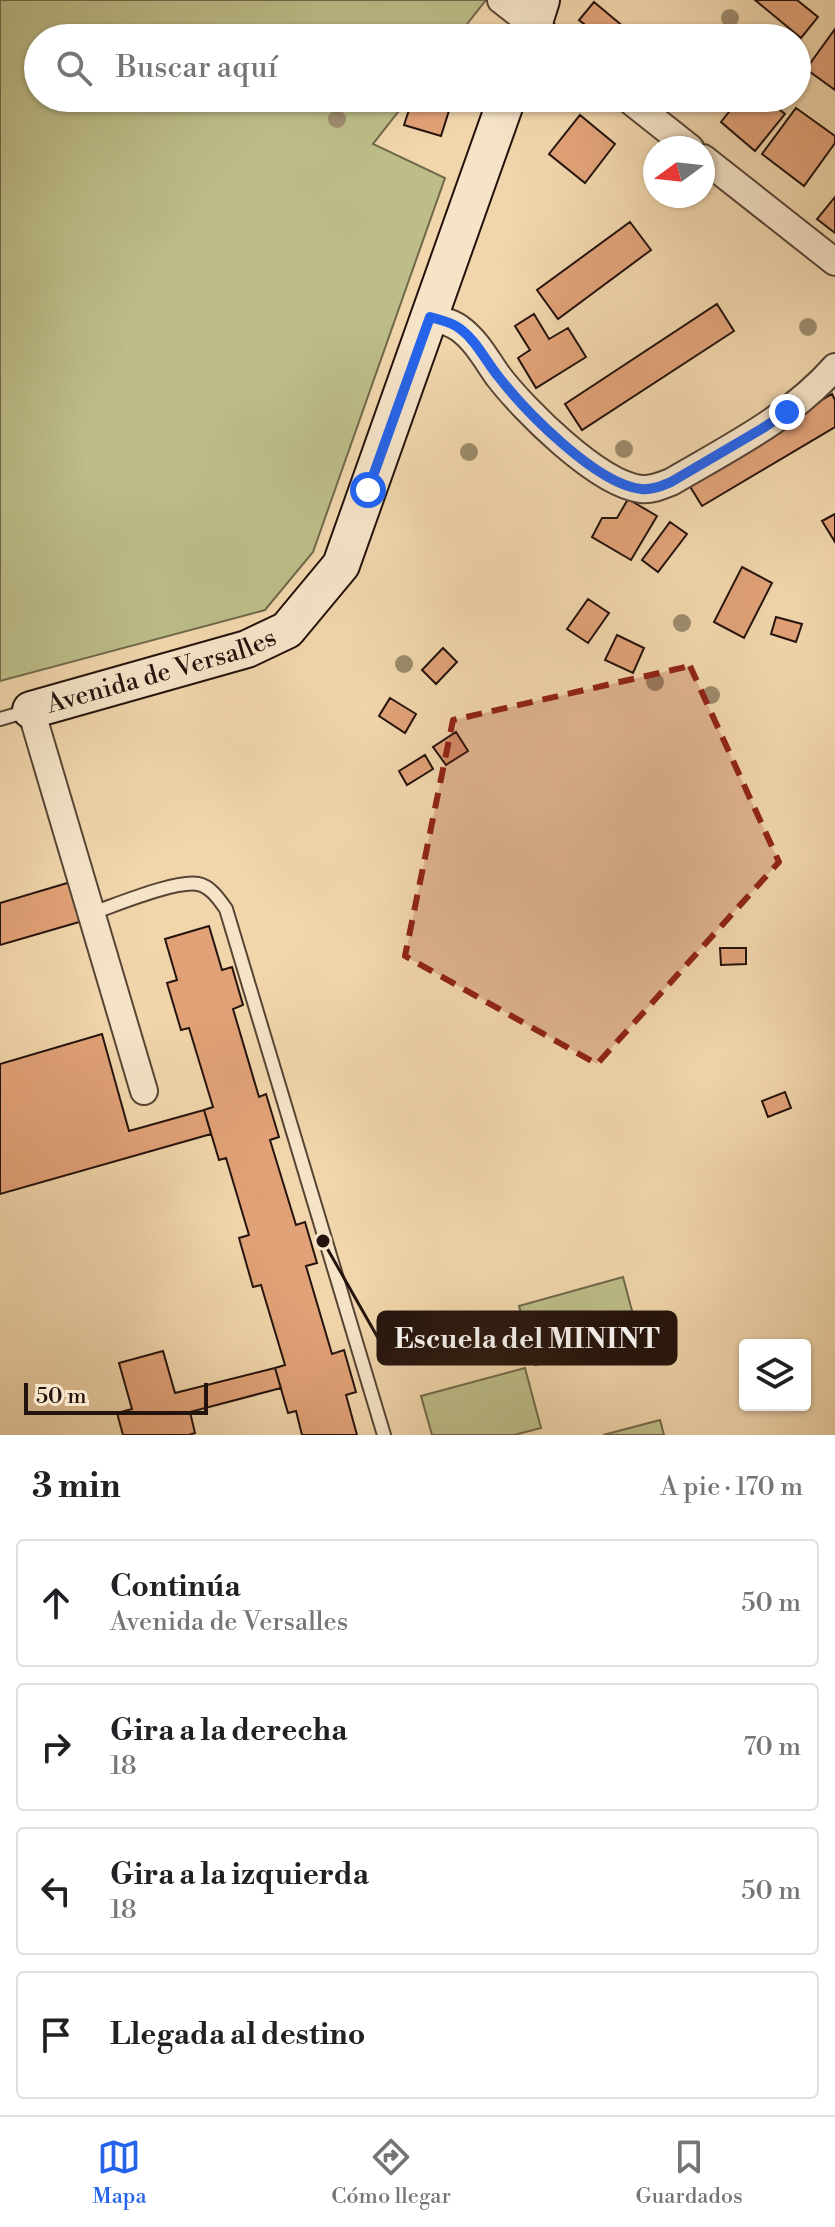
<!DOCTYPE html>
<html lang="es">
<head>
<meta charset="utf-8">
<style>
	:root { --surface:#fff; --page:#f6f6f6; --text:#202124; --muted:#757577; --line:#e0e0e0; --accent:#2563eb }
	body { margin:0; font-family:"Libre Bodoni",serif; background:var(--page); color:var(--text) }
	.controls { position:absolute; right:24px; bottom:24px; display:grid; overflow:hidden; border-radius:8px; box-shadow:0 2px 6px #0004 }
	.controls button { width:72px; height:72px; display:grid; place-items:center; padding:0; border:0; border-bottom:2px solid var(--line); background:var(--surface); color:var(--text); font:40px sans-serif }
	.compass { position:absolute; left:643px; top:136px; width:72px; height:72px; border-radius:50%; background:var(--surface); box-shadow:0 2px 6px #0004; rotate:255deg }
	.scale { position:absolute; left:24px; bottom:20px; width:184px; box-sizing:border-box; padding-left:8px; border:4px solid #24130c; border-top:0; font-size:22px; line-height:28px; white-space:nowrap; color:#24130c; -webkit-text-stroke:6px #f6e4c9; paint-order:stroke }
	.stop { position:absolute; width:24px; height:24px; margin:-18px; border:6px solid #2563eb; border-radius:50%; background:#fff }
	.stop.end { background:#2563eb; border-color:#fff; box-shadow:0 2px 8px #0008 }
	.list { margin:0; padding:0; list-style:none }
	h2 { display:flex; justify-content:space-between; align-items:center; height:104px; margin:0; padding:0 32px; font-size:34px }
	h2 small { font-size:26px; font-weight:400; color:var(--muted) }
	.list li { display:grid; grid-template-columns:52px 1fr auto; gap:24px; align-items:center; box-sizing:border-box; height:128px; margin:0 16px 16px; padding:0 16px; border:2px solid var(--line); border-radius:8px }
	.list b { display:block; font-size:30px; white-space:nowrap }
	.list p { margin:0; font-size:26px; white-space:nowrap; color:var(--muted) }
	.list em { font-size:26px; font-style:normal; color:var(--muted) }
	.icon { flex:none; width:44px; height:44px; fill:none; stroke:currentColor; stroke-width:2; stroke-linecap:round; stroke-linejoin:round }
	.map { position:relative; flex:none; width:835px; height:1435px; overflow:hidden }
	.search { position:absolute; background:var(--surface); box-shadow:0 2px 6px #0004; left:24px; right:24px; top:24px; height:88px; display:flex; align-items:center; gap:20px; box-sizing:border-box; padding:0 28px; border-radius:44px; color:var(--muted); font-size:30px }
	.sheet { height:680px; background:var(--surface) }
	nav { display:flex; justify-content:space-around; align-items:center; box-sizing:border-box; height:112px; border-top:2px solid var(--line); background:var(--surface); font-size:22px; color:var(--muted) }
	nav a { display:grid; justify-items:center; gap:4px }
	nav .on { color:var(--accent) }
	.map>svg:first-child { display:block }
	.green { fill:#bcbd88; stroke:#70684a; stroke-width:2 }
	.building { fill:#e2a278; stroke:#24130c; stroke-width:2 }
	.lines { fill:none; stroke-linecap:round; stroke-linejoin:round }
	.lane-casing { stroke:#574434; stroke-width:16 }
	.street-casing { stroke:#574434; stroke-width:30 }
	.secondary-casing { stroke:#24130c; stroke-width:40 }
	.lane { stroke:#f6e4c9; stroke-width:12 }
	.street { stroke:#f6e4c9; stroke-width:26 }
	.secondary { stroke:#f6e4c9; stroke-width:36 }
	.tree { fill:#9d8b6c }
	.route { stroke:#2563eb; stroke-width:10 }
	.marked { fill:#8f2418; fill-opacity:0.2; stroke:#8f2418; stroke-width:6; stroke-dasharray:16 10; stroke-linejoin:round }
	.labels { text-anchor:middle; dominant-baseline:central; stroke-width:6; stroke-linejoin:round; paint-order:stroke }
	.street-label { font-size:26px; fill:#24130c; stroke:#f6e4c9 }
	.leader { fill:none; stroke:#24130c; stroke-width:3 }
	.callout-dot { fill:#24130c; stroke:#f6e4c9; stroke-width:3 }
	.callout { fill:#24130c; stroke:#24130c; stroke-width:3 }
	.callout-label { font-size:28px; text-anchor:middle; font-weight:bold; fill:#fff }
</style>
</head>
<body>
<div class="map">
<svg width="835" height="1435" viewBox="0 0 835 1435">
	<rect width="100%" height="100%" fill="#f1d6ac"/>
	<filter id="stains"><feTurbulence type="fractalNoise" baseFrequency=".0025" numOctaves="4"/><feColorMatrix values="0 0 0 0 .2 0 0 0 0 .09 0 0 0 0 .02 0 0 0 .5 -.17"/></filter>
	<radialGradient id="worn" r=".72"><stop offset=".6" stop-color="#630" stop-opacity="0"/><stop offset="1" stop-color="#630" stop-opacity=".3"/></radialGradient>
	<path class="green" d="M0 0H486L456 38H38V98H409L373 144 445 178 313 552 265 610 0 681Z
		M623 1277 639 1337 535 1365 519 1306Z
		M525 1368 541 1428 514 1435H432L421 1396Z
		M660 1420 664 1435H603Z"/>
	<path class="building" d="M755 0H797L818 17 801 38Z
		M594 2 637 38H602L579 20Z
		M835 29V90L806 69Z
		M413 98H453L441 136 404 125Z
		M740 98H765L785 114 755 151 721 122Z
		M796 108 835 136V143L804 186 762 154Z
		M580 115 615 144 585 183 549 154Z
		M835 197V233L817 219Z
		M630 222 651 250 558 319 537 290Z
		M717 304 734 331 582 430 565 404Z
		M534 314 549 339 568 328 586 357 536 388 518 358 530 350 515 326Z
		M832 394 835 400V427L702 506 686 480Z
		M628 499 657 516 631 560 592 537 602 518H617Z
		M835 514V542L822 521Z
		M670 522 687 534 658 572 642 560Z
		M742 567 772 583 744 638 714 622Z
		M588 599 609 613 588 643 567 629Z
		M776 617 802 624 796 642 771 634Z
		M617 635 644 648 633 673 605 660Z
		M443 648 457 662 436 684 422 670Z
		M390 698 416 714 405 733 379 716Z
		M456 732 468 751 446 765 433 747Z
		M425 755 433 769 407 785 399 771Z
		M74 881 86 920 0 945V903Z
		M209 926 222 970 232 967 243 1005 233 1009 259 1097 266 1094 279 1137 270 1140 296 1225 305 1222 317 1263 306 1266 332 1354 344 1350 356 1392 346 1395 357 1435H302L296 1411 288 1413 275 1368 285 1365 261 1285 253 1287 239 1238 249 1235 226 1158 219 1160 204 1110 213 1107 189 1028 181 1030 167 983 177 980 165 939Z
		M720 948H746V964L721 965Z
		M102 1034 129 1131 204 1110 211 1134 0 1194V1064Z
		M785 1092 791 1108 768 1117 762 1101Z
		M163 1351 175 1393 275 1368 281 1388 190 1412 195 1433 189 1435H123L117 1413 132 1409 119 1363Z"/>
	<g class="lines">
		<g class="lane-casing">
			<path id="lane" d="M0 719 28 711
				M92 913C116 905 175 880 198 884 210 886 219 899 226 909L384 1435"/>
		</g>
		<g class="street-casing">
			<path id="street" d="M501 0 550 38
				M627 98 690 148
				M703 158 835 262
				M430 317C440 320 451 322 459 328 476 340 486 359 498 376 524 410 598 484 641 489 652 490 661 486 671 482 729 448 790 418 835 367
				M31 710 144 1091"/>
		</g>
		<g class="secondary-casing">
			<g id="secondary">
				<path d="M529 38 541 0"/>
				<path id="s1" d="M31 710 247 649 287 630 341 565 507 98"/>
			</g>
		</g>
		<use href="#lane" class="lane"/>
		<use href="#street" class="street"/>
		<use href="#secondary" class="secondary"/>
	</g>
	<g class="tree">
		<circle cx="730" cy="18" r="9"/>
		<circle cx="337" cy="119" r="9"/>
		<circle cx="808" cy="327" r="9"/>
		<circle cx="624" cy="449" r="9"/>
		<circle cx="469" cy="452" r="9"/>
		<circle cx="682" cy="623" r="9"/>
		<circle cx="404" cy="664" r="9"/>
		<circle cx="655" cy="682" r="9"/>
		<circle cx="711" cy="695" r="9"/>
	</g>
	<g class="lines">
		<path class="route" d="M368 490 430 317C440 320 451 322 459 328 476 340 485 360 498 376 525 411 596 484 641 489 652 490 661 486 671 482L763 428 787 412"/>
	</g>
	<path class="marked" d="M690 666 779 862 597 1064 405 956 453 720Z"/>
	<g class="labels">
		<g class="street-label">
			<text stroke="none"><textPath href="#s1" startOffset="136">Avenida de Versalles</textPath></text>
		</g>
	</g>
	<path class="leader" d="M323 1241L378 1338"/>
	<circle class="callout-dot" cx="323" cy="1241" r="8"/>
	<rect class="callout" x="378" y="1312" width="298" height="52" rx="8"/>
	<g class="callout-label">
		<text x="527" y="1348">Escuela del MININT</text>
	</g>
	<rect width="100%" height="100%" filter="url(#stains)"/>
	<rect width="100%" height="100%" fill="url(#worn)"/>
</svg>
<div class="controls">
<button><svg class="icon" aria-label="layers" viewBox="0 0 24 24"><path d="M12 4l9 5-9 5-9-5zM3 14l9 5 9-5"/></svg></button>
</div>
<svg class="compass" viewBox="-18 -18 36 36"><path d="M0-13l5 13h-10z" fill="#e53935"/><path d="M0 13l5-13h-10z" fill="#757577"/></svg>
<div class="scale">50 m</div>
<div class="stop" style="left:368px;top:490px"></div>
<div class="stop end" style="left:787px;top:412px"></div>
<div class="search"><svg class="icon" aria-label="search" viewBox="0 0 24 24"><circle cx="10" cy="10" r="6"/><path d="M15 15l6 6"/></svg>Buscar aquí</div>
</div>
<section class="sheet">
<h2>3 min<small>A pie · 170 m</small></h2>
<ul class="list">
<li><svg class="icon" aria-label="ahead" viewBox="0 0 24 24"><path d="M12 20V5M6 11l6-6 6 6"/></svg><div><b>Continúa</b><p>Avenida de Versalles</p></div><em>50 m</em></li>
<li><svg class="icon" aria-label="right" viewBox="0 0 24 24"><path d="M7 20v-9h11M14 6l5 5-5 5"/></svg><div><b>Gira a la derecha</b><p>18</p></div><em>70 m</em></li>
<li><svg class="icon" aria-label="left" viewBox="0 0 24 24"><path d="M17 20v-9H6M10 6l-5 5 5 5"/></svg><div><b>Gira a la izquierda</b><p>18</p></div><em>50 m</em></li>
<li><svg class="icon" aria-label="arrive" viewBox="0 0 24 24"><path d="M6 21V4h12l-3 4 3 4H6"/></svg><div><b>Llegada al destino</b></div></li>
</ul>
</section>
<nav>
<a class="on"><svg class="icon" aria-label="map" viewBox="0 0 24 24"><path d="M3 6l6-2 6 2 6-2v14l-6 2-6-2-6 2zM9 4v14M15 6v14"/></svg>Mapa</a>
<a><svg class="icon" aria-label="directions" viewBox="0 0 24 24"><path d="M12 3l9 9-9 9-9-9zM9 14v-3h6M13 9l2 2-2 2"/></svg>Cómo llegar</a>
<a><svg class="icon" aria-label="saved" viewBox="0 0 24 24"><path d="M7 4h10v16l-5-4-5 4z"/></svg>Guardados</a>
</nav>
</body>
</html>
